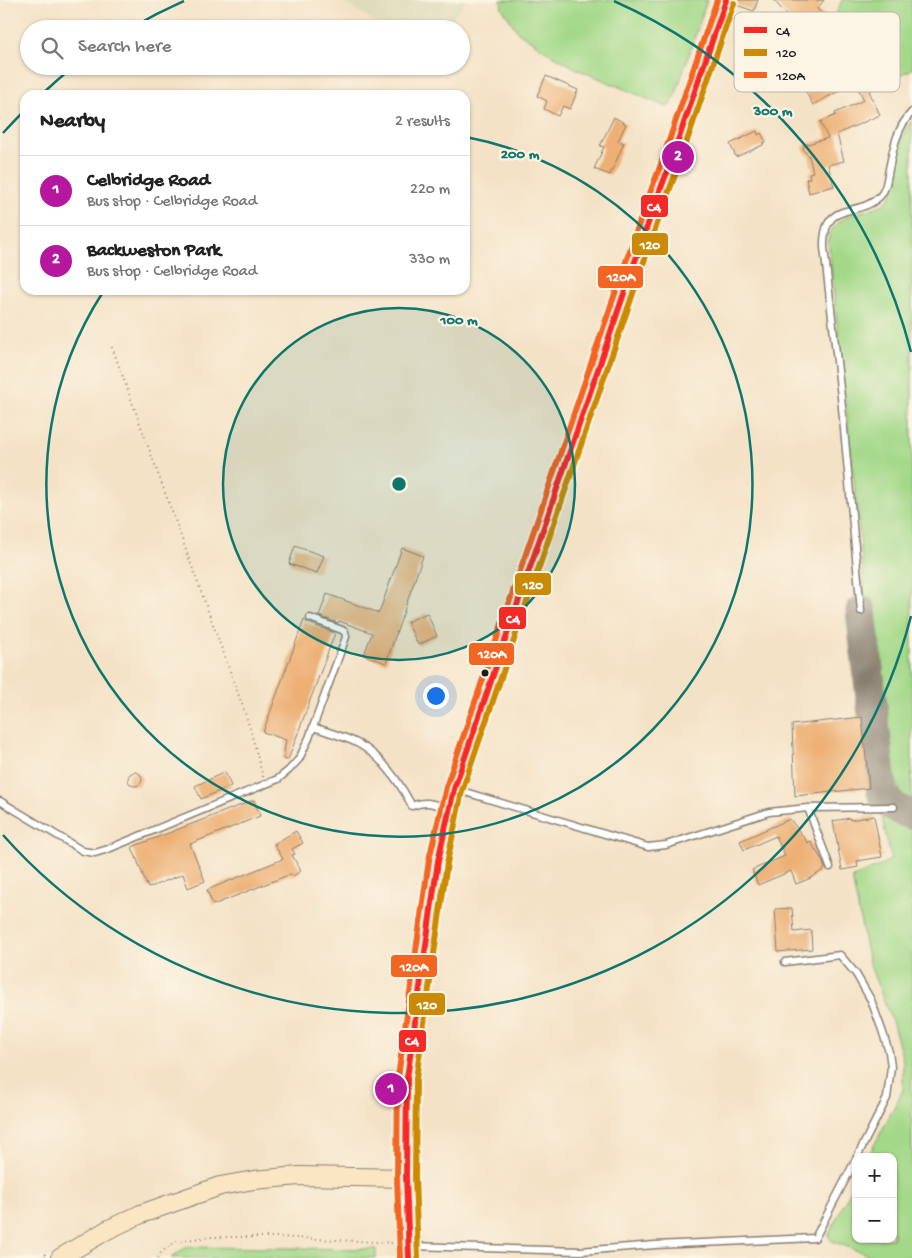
<!DOCTYPE html>
<html lang="en">
<head>
<meta charset="utf-8">
<style>
	:root { --surface:#fff; --page:#f2f2f2; --text:#222; --muted:#767676; --line:#e0e0e0; --accent:#b5179e }
	body { margin:0; font-family:"Gochi Hand",sans-serif; background:var(--page); color:var(--text) }
	.controls { position:absolute; right:15px; bottom:15px; display:grid; overflow:hidden; border-radius:10px; box-shadow:0 1px 4px #0004 }
	.controls button { width:45px; height:45px; display:grid; place-items:center; padding:0; border:0; border-bottom:1px solid var(--line); background:var(--surface); color:var(--text); font:25px sans-serif }
	.you { position:absolute; left:435px; top:695px; width:18px; height:18px; margin:-12px; border:4px solid #fff; border-radius:50%; background:#1a73e8; box-shadow:0 0 0 8px #1a73e833 }
	.badge { display:grid; place-items:center; width:32px; height:32px; border-radius:50%; background:var(--accent); color:#fff; font-size:16px; font-weight:700 }
	.pin { position:absolute; translate:-50% -50%; border:2px solid #fff; box-shadow:0 1px 5px #0006 }
	.list { margin:0; padding:0; list-style:none }
	h2 { display:flex; justify-content:space-between; align-items:center; height:65px; margin:0; padding:0 20px; font-size:21px }
	h2 small { font-size:16px; font-weight:400; color:var(--muted) }
	.list li { display:grid; grid-template-columns:32px 1fr auto; gap:15px; align-items:center; box-sizing:border-box; height:70px; padding:0 20px; border-top:1px solid var(--line) }
	.list b { display:block; font-size:19px; white-space:nowrap }
	.list p { margin:0; font-size:16px; white-space:nowrap; color:var(--muted) }
	.list em { font-size:16px; font-style:normal; color:var(--muted) }
	.icon { flex:none; width:28px; height:28px; fill:none; stroke:currentColor; stroke-width:2; stroke-linecap:round; stroke-linejoin:round }
	.map { position:relative; flex:none; width:912px; height:1258px; overflow:hidden }
	.search { position:absolute; background:var(--surface); box-shadow:0 1px 4px #0004; left:20px; top:20px; width:450px; height:55px; display:flex; align-items:center; gap:12px; box-sizing:border-box; padding:0 18px; border-radius:28px; color:var(--muted); font-size:19px }
	.panel { position:absolute; background:var(--surface); box-shadow:0 1px 4px #0004; left:20px; top:90px; width:450px; height:205px; border-radius:15px }
	.map>svg:first-child { display:block }
	.built { fill:#e0dcbb }
	.green { fill:#a3d888; stroke:#607a52 }
	.lines { fill:none; stroke-linecap:round; stroke-linejoin:round }
	.taxiway { stroke:#887f71; stroke-width:31 }
	.building { fill:#edaf73 }
	.lane-casing { stroke:#887f71; stroke-width:9 }
	.secondary-casing { stroke:#887f71; stroke-width:20 }
	.path { stroke:#887f71; stroke-width:2; stroke-dasharray:1 4; stroke-linecap:butt }
	.lane { stroke:#fff; stroke-width:6 }
	.secondary { stroke:#fbe6c4; stroke-width:18 }
	.bus-1-casing { stroke:#fcf5e5; stroke-width:10 }
	.bus-2-casing { stroke:#fcf5e5; stroke-width:10 }
	.bus-3-casing { stroke:#fcf5e5; stroke-width:10 }
	.bus-1 { stroke:#f52a26; stroke-width:6 }
	.bus-2 { stroke:#cb8a06; stroke-width:6 }
	.bus-3 { stroke:#f26522; stroke-width:6 }
	.ring { fill:none; stroke:#0f766e; stroke-width:2.5 }
	.bus-dot { fill:#1c1c1c; stroke:#fcf5e5; stroke-width:2 }
	.key { fill:#fcf5e5; stroke:#b9b4a9; stroke-width:1 }
	.key-label { font-size:14px; fill:#1c1c1c }
	.centre { fill:#0f766e; stroke:#fcf5e5; stroke-width:2.5 }
	.ring-label { font-size:15px; text-anchor:middle; font-weight:bold; fill:#0f766e; stroke:#fcf5e5; stroke-width:4.5; stroke-linejoin:round; paint-order:stroke }
	.line-badge { stroke:#fcf5e5; stroke-width:2 }
	.badge-label { font-size:14px; text-anchor:middle; font-weight:bold; fill:#fff }
</style>
</head>
<body>
<div class="map">
<svg width="912" height="1258" viewBox="0 0 912 1258">
	<rect width="100%" height="100%" fill="#fcf5e5"/>
	<filter id="ink" filterUnits="userSpaceOnUse"><feTurbulence type="fractalNoise" baseFrequency=".02" numOctaves="2"/><feDisplacementMap in="SourceGraphic" scale="10" xChannelSelector="R" yChannelSelector="G"/><feConvolveMatrix kernelMatrix="1 2 1 2 8 2 1 2 1" color-interpolation-filters="sRGB"/></filter>
	<filter id="wash" filterUnits="userSpaceOnUse"><feTurbulence type="fractalNoise" baseFrequency=".0096" numOctaves="4" result="noise"/><feDisplacementMap in="SourceGraphic" scale="20" xChannelSelector="R" yChannelSelector="G"/><feGaussianBlur stdDeviation="1.12" result="paint"/><feColorMatrix in="noise" values="0 0 0 0 0 0 0 0 0 0 0 0 0 0 0 0 0 1.4 0 .05"/><feComposite in="paint" operator="in"/></filter>
	<g filter="url(#wash)">
		<rect width="100%" height="100%" fill="#f4e2c6"/>
		<path class="built" d="M339 0H466L444 29H387Z"/>
		<path class="green" d="M501 0H707L675 96 671 104 667 107 577 69 551 54 518 32 502 8Z
			M842 0H912V69L895 78 878 62 869 56 861 54 837 43C829 24 835 18 842 0Z
			M912 121V805L909 804 902 796 894 774 881 649 869 647 859 527 828 239C836 215 852 215 873 208 878 206 883 205 887 201 896 191 895 169 896 156 898 144 903 131 912 121Z
			M896 815 912 819V1258H883L874 1257 832 1241 828 1236 856 1179V1239H893V1157H868L903 1090V1060L893 1024 869 963 853 883V877L880 866 891 859 882 817Z
			M186 1247 376 1249V1258H171Z"/>
		<g class="lines">
			<path class="taxiway" d="M861 611 882 792C889 805 898 811 912 814"/>
		</g>
		<g id="blocks">
			<path class="building" d="M736 0H758L754 11 736 5Z
				M774 0H824L817 9 830 20 821 34 831 50 836 47 847 68 867 58 881 85 869 91 880 115 837 134 844 161 828 165 834 186 809 193 806 179 810 178 809 173 813 172 809 156 803 150 804 145 828 138 820 122 836 115 835 113 864 100 855 82 813 105 794 70 818 57 807 37 800 29 799 30Z
				M546 76 578 90 570 109 563 106 558 116 544 109 547 101 537 96Z
				M614 117 626 124 618 141 624 143 610 175 594 169 604 147 600 146Z
				M757 131 758 135 761 133 766 142 763 143V145L736 157 730 144Z
				M295 546 324 556 317 573 289 564Z
				M402 548 423 556 386 663 364 655 372 633 339 621 338 623 319 616 327 594 379 613Z
				M427 613 437 636 418 645 407 622Z
				M304 620 308 623 335 633 288 760 283 759 286 740 263 732Z
				M862 717 869 788 795 796 792 725Z
				M225 772 231 786 201 799 195 786Z
				M128 779a7 7 0 1 1 14 0a7 7 0 1 1-14 0Z
				M254 800 260 816 190 844 205 881 188 888 183 874 148 888 132 847Z
				M874 816 882 857 857 861 858 867 842 870 833 821 850 818V820Z
				M790 819 808 843 810 841 822 860 825 869 811 878 796 884 791 871 758 885 752 870 785 856 776 836 744 850 740 841Z
				M296 831 303 843 292 849 295 854 292 855 301 871 293 876 291 874 213 905 207 890 283 859 274 844Z
				M792 908 794 932 811 930 812 949 778 952 775 909Z"/>
		</g>
	</g>
	<g filter="url(#ink)">
		<use href="#blocks" fill-opacity="0" stroke="#887f71" stroke-width="1"/>
		<g class="lines">
			<g class="lane-casing">
				<path id="lane" d="M861 611 841 397 824 247C823 197 859 220 881 195 887 188 887 178 889 169 893 149 897 127 912 112
					M313 727C328 732 343 736 357 743 382 756 399 781 412 806 427 800 433 804 448 809
					M455 789 648 847 666 845 769 812 808 808 894 807
					M0 801 83 851 95 853 108 849 278 779 289 770 299 759 309 738 346 637 345 632 342 630 310 618
					M808 808 830 867
					M785 962 840 955 856 974 871 1000 882 1030 889 1052 891 1067 887 1098 857 1157
					M411 1246 580 1251 655 1245 815 1238 856 1159"/>
			</g>
			<g class="secondary-casing">
				<path id="secondary" d="M60 1258 107 1230 141 1214 220 1186 254 1180 299 1176 406 1178
					M409 1258 406 1178 407 1078 438 861 449 809 454 789 653 209 669 167 726 0"/>
			</g>
			<path class="path" d="M737 80H756L762 78 836 38
				M112 347 243 707 251 732 263 777
				M41 1258 47 1253
				M158 1258 161 1253 165 1249 177 1241 210 1237H278L394 1243"/>
			<use href="#lane" class="lane"/>
			<use href="#secondary" class="secondary"/>
			<g class="bus-1-casing">
				<path id="bus-1" d="M409 1258 406 1178 407 1078 438 861 454 789 653 209 669 167 726 0"/>
			</g>
			<g class="bus-2-casing">
				<path id="bus-2" d="M418 1258 415 1178 416 1079 447 863 462 791 661 212 677 170 734 3"/>
			</g>
			<g class="bus-3-casing">
				<path id="bus-3" d="M400 1258 397 1178 398 1077 429 860 446 787 645 206 661 164 717 0"/>
			</g>
			<use href="#bus-1" class="bus-1"/>
			<use href="#bus-2" class="bus-2"/>
			<use href="#bus-3" class="bus-3"/>
		</g>
	</g>
	<circle cx="399" cy="484" r="176" fill="#0f766e" fill-opacity=".12"/>
	<g class="ring">
		<circle cx="399" cy="484" r="176"/>
		<path d="M466 137A353 353 0 1 1 103 292"/>
		<path d="M911 616A529 529 0 0 1 3 835M3 133A529 529 0 0 1 25 110M42 94A529 529 0 0 1 73 67M131 28A529 529 0 0 1 184 1M614 1A529 529 0 0 1 911 352"/>
	</g>
	<circle class="bus-dot" cx="485" cy="673" r="4.5"/>
	<rect x="734" y="12" width="166" height="80" rx="8" class="key"/>
	<rect x="744" y="27" width="23" height="6" fill="#f52a26"/>
	<rect x="744" y="49" width="23" height="7" fill="#cb8a06"/>
	<rect x="744" y="72" width="23" height="6" fill="#f26522"/>
	<g class="key-label">
		<text x="776" y="35">C4</text>
		<text x="776" y="57">120</text>
		<text x="776" y="80">120A</text>
	</g>
	<circle cx="399" cy="484" r="8" class="centre"/>
	<g class="ring-label">
		<text x="773" y="115">300 m</text>
		<text x="520" y="158">200 m</text>
		<text x="459" y="324">100 m</text>
	</g>
	<g class="line-badge">
		<rect x="640" y="194" width="29" height="24" rx="5" fill="#f52a26"/>
		<rect x="631" y="232" width="38" height="24" rx="5" fill="#cb8a06"/>
		<rect x="597" y="265" width="47" height="24" rx="5" fill="#f26522"/>
		<rect x="514" y="572" width="38" height="24" rx="5" fill="#cb8a06"/>
		<rect x="498" y="606" width="29" height="24" rx="5" fill="#f52a26"/>
		<rect x="468" y="642" width="47" height="24" rx="5" fill="#f26522"/>
		<rect x="390" y="954" width="48" height="24" rx="5" fill="#f26522"/>
		<rect x="408" y="992" width="38" height="24" rx="5" fill="#cb8a06"/>
		<rect x="398" y="1029" width="29" height="24" rx="5" fill="#f52a26"/>
	</g>
	<g class="badge-label">
		<text x="654" y="211">C4</text>
		<text x="650" y="249">120</text>
		<text x="621" y="281">120A</text>
		<text x="533" y="589">120</text>
		<text x="513" y="623">C4</text>
		<text x="492" y="658">120A</text>
		<text x="414" y="971">120A</text>
		<text x="427" y="1009">120</text>
		<text x="412" y="1045">C4</text>
	</g>
</svg>
<div class="controls">
<button>+</button>
<button>−</button>
</div>
<div class="you"></div>
<div class="pin badge" style="left:391px;top:1089px">1</div>
<div class="pin badge" style="left:678px;top:157px">2</div>
<div class="search"><svg class="icon" aria-label="search" viewBox="0 0 24 24"><circle cx="10" cy="10" r="6"/><path d="M15 15l6 6"/></svg>Search here</div>
<section class="panel">
<h2>Nearby<small>2 results</small></h2>
<ul class="list">
<li><span class="badge">1</span><div><b>Celbridge Road</b><p>Bus stop · Celbridge Road</p></div><em>220 m</em></li>
<li><span class="badge">2</span><div><b>Backweston Park</b><p>Bus stop · Celbridge Road</p></div><em>330 m</em></li>
</ul>
</section>
</div>
</body>
</html>
